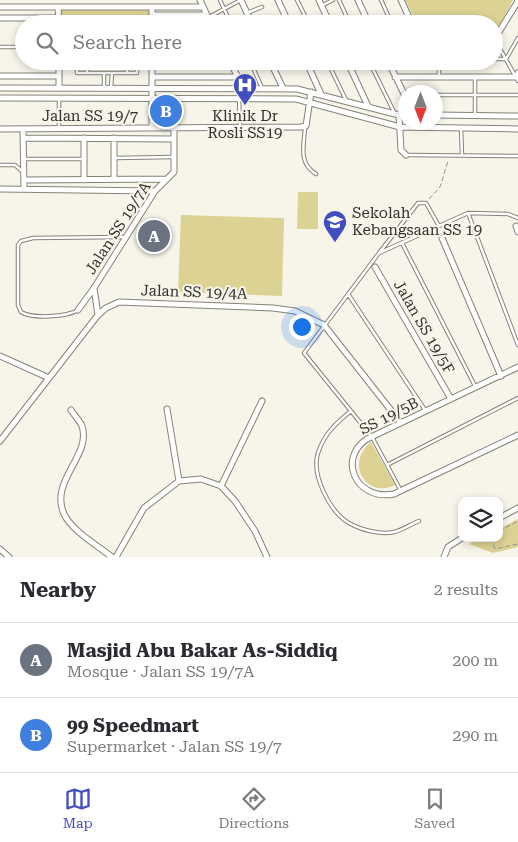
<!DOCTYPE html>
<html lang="en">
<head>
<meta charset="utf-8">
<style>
	:root { --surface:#fff; --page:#f7f7f7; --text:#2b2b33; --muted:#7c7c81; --line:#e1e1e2; --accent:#424dc1 }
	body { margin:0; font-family:"Roboto Serif",serif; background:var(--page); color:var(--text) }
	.controls { position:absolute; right:15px; bottom:15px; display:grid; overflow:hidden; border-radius:10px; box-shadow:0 2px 8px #0003 }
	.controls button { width:45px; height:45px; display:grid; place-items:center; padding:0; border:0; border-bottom:1px solid var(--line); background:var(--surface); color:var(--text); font:25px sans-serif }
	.compass { position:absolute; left:398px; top:85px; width:45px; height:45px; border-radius:50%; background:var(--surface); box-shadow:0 2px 8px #0003; rotate:180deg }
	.you { position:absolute; left:301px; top:326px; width:18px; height:18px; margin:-12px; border:4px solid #fff; border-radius:50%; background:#1a73e8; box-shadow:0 0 0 8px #1a73e833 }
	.badge { display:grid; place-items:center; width:32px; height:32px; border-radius:50%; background:var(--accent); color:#fff; font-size:16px; font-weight:700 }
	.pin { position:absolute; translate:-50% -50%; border:2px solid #fff; box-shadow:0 1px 5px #0006 }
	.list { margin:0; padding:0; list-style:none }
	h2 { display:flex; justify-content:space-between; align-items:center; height:65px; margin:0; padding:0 20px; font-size:21px }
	h2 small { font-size:16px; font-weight:400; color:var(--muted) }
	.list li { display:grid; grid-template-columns:32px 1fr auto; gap:15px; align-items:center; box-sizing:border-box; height:75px; padding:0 20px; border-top:1px solid var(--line) }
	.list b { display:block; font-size:19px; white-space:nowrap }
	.list p { margin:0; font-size:16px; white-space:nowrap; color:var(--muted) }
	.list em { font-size:16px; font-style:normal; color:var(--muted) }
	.icon { flex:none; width:28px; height:28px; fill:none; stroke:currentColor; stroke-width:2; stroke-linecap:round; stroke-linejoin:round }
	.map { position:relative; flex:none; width:518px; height:557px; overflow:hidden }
	.search { position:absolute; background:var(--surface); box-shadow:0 2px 8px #0003; left:15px; right:15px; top:15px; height:55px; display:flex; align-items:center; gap:12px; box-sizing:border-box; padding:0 18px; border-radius:28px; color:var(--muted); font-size:19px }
	.sheet { height:215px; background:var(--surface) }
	nav { display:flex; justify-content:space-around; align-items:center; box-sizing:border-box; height:70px; border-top:1px solid var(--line); background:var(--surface); font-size:14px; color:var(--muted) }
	nav a { display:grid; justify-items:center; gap:2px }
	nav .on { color:var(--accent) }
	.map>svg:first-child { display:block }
	.green { fill:#dbd293 }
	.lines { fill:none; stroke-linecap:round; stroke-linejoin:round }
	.service-casing { stroke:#858379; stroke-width:4.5 }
	.minor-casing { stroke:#858379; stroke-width:7 }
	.path { stroke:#93918a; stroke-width:1; stroke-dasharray:5 2.5; stroke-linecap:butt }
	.service { stroke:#fff; stroke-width:2.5 }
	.minor { stroke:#fff; stroke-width:5 }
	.labels { text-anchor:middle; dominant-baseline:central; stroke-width:4; stroke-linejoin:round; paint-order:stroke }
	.street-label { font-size:15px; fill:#33322e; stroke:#f7f5ea }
	.poi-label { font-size:15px; fill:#33322e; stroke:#f7f5ea }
</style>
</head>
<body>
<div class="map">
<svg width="518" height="557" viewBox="0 0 518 557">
	<rect width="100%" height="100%" fill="#f7f5ea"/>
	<path class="green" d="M405 0H513L494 35V24H417Z
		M62 10H149V19L62 18Z
		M298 192H318V229H297Z
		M181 215 284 218 282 296 178 292Z
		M371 442 395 485C367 499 344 464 371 442Z
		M518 519V547L493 553 469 544 481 538H499V529Z"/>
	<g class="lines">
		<g class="service-casing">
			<path id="service" d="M220 0 231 24
				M297 0 309 24
				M339 0 350 24
				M381 0 392 24
				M323 5 333 0
				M247 13 262 7
				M209 17 241 0
				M77 24V20L138 21V24
				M495 40 518 81
				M0 47H24
				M494 59H506L518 38
				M77 61V73H137V61
				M250 61 262 88
				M327 61 346 100
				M369 61 394 112
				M439 61V77
				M350 65 358 61
				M87 73V61
				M104 73V88
				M127 73V61
				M111 88 112 73
				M436 95H518
				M59 99V128
				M239 99 240 127
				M475 114V77
				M305 127C304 146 298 163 316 174
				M461 129 462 155
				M407 155 518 156
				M114 158 173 157
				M23 159H84
				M0 165H15L23 172
				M468 213 518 345
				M402 243 475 386
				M379 253 418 203H426L439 226
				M348 294 425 410
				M78 310C67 317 32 319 21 312L18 305V245L21 241 33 238 125 237
				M351 411C336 423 324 434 318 453 311 475 330 512 349 523 361 530 381 535 394 532 403 530 411 524 419 521
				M387 465 518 398
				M401 491 372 437 304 353 379 253 468 213 508 214 518 218"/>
		</g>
		<g class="minor-casing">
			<path id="minor" d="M200 0 211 24
				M241 0 252 24
				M278 0 289 24
				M319 0 330 24
				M358 0 369 24
				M401 0 412 24
				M0 7H203
				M58 7 59 24
				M152 15H207
				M0 18H59
				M152 24V7
				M494 40 518 1
				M59 61V88
				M230 61 243 88
				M270 61 283 88
				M306 61 321 94
				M347 61 368 106
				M388 61 406 98
				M0 76H59
				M152 77H237
				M395 77H516L518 73
				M0 88 297 89 399 115H406
				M0 98 296 99 400 127 518 129
				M399 115 401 150 406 155
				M436 115 518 116
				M152 128V61
				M0 129 301 127 306 126 311 92
				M23 129 24 189
				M23 138 174 139
				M84 138V180
				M114 138V179
				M24 180 167 179
				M0 189 155 191
				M516 226 518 232
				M442 238 501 376
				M375 267 451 399
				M94 288 98 315
				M78 310 94 288 155 191 174 172V128
				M0 356 49 378
				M518 367 367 439C337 459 356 501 394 494L518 435
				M167 409 179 481
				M71 410C74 415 80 421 82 426 92 456 49 480 64 514 71 530 98 546 112 557
				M0 441 98 315 106 308 119 302 273 308 295 311 324 325 401 423
				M221 486 262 401
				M499 518 518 508
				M0 549 9 557
				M116 557 144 508 179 481 201 479 221 486 235 501 255 531 267 557
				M444 557 448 547 462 538"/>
		</g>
		<path class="path" d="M429 199 440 187 448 161
			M499 531 518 521
			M490 538 495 549 518 544"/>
		<use href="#service" class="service"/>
		<use href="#minor" class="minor"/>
	</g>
	<defs>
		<g id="hospital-pin" transform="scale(1.25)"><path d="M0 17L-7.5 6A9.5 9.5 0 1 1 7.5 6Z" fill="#424dc1" stroke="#f7f5ea"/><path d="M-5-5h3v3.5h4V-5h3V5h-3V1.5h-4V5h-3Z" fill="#fff"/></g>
		<g id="school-pin" transform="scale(1.25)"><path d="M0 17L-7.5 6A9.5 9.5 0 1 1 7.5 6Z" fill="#424dc1" stroke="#f7f5ea"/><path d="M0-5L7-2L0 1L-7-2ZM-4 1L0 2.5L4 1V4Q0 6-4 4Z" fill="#fff"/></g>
	</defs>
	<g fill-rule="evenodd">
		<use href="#hospital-pin" x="245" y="85"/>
		<use href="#school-pin" x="335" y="222"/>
	</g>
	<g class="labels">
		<g class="street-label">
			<text x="90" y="116">Jalan SS 19/7</text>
			<text transform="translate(118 228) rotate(-57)">Jalan SS 19/7A</text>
			<text transform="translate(194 292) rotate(2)">Jalan SS 19/4A</text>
			<text transform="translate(424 327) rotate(60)">Jalan SS 19/5F</text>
			<text transform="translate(389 416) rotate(-27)">SS 19/5B</text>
		</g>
		<g class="poi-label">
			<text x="245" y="116">Klinik Dr<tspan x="245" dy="17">Rosli SS19</tspan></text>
			<text x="352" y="213" text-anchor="start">Sekolah<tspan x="352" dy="17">Kebangsaan SS 19</tspan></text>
		</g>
	</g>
</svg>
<div class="controls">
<button><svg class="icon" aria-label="layers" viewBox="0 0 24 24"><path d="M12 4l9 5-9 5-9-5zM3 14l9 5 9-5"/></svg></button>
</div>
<svg class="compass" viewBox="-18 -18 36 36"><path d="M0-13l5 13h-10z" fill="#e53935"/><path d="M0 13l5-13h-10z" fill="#7c7c81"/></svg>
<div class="you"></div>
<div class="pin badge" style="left:154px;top:236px;background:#6b7280">A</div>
<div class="pin badge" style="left:166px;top:111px;background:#3f7fe0">B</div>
<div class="search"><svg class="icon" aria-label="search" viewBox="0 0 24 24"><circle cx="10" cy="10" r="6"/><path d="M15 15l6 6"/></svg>Search here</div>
</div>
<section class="sheet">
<h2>Nearby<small>2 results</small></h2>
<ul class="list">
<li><span class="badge" style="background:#6b7280">A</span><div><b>Masjid Abu Bakar As-Siddiq</b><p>Mosque · Jalan SS 19/7A</p></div><em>200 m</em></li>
<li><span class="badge" style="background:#3f7fe0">B</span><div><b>99 Speedmart</b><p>Supermarket · Jalan SS 19/7</p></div><em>290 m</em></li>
</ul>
</section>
<nav>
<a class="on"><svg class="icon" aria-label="map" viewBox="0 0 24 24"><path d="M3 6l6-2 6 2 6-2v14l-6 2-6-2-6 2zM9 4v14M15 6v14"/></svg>Map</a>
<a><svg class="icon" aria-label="directions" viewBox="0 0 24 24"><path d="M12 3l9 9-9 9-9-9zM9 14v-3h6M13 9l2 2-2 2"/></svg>Directions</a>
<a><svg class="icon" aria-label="saved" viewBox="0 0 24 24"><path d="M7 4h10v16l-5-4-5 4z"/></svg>Saved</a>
</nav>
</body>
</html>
